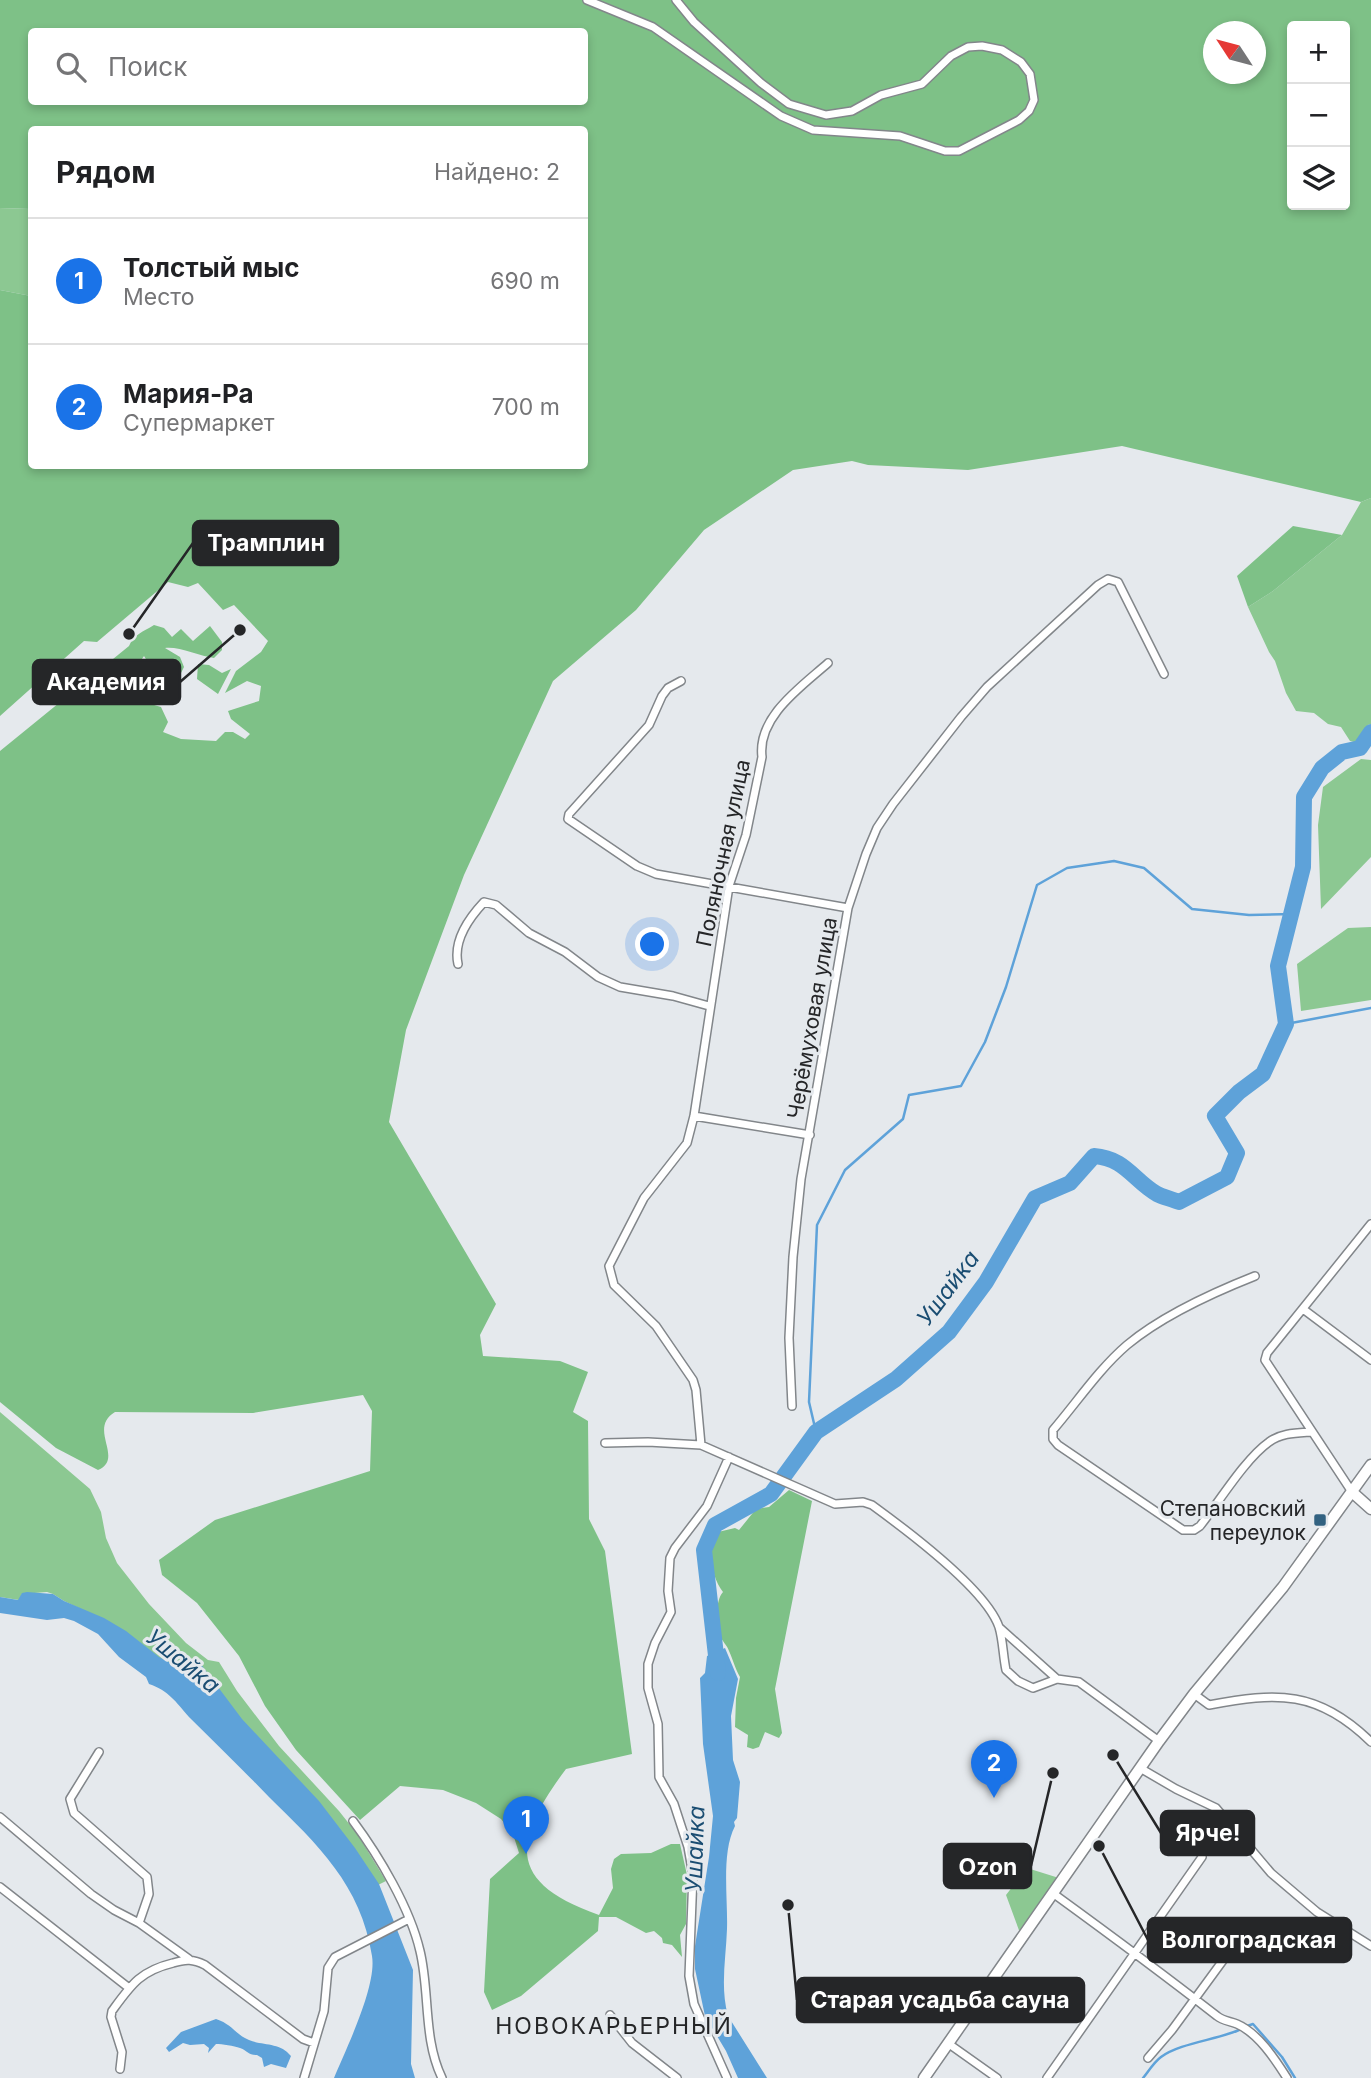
<!DOCTYPE html>
<html lang="ru">
<head>
<meta charset="utf-8">
<style>
	:root { --surface:#fff; --page:#f6f6f6; --text:#202124; --muted:#757577; --line:#e0e0e0; --accent:#1a73e8 }
	body { margin:0; font-family:Inter,sans-serif; background:var(--page); color:var(--text) }
	.controls { position:absolute; right:21px; top:21px; display:grid; overflow:hidden; border-radius:7px; box-shadow:0 4px 10px #0003 }
	.controls button { width:63px; height:63px; display:grid; place-items:center; padding:0; border:0; border-bottom:2px solid var(--line); background:var(--surface); color:var(--text); font:35px sans-serif }
	.compass { position:absolute; left:1203px; top:21px; width:63px; height:63px; border-radius:50%; background:var(--surface); box-shadow:0 4px 10px #0003; rotate:306deg }
	.you { position:absolute; left:653px; top:945px; width:24px; height:24px; margin:-18px; border:5px solid #fff; border-radius:50%; background:#1a73e8; box-shadow:0 0 0 10px #1a73e833 }
	.badge { display:grid; place-items:center; width:46px; height:46px; border-radius:50%; background:var(--accent); color:#fff; font-size:23px; font-weight:700 }
	.pin { position:absolute; translate:-50% -58px; filter:drop-shadow(0 2px 4px #0008) }
	.pin::after { content:''; position:absolute; top:37px; width:24px; height:21px; background:inherit; clip-path:polygon(0 0,100% 0,50% 100%) }
	.list { margin:0; padding:0; list-style:none }
	h2 { display:flex; justify-content:space-between; align-items:center; height:91px; margin:0; padding:0 28px; font-size:30px }
	h2 small { font-size:23px; font-weight:400; color:var(--muted) }
	.list li { display:grid; grid-template-columns:46px 1fr auto; gap:21px; align-items:center; box-sizing:border-box; height:126px; padding:0 28px; border-top:2px solid var(--line) }
	.list b { display:block; font-size:26px; white-space:nowrap }
	.list p { margin:0; font-size:23px; white-space:nowrap; color:var(--muted) }
	.list em { font-size:23px; font-style:normal; color:var(--muted) }
	.icon { flex:none; width:38px; height:38px; fill:none; stroke:currentColor; stroke-width:2; stroke-linecap:round; stroke-linejoin:round }
	.map { position:relative; flex:none; width:1371px; height:2078px; overflow:hidden }
	.search { position:absolute; background:var(--surface); box-shadow:0 4px 10px #0003; left:28px; top:28px; width:560px; height:77px; display:flex; align-items:center; gap:18px; box-sizing:border-box; padding:0 24px; border-radius:7px; color:var(--muted); font-size:26px }
	.panel { position:absolute; background:var(--surface); box-shadow:0 4px 10px #0003; left:28px; top:126px; width:560px; height:343px; border-radius:7px }
	.map>svg:first-child { display:block }
	.green { fill:#8cc892 }
	.forest { fill:#7ec187; fill-rule:evenodd }
	.water { fill:#5ea2d9 }
	.lines { fill:none; stroke-linecap:round; stroke-linejoin:round }
	.stream { stroke:#5ea2d9; stroke-width:2.5 }
	.river { stroke:#5ea2d9; stroke-width:16 }
	.street-casing { stroke:#82868a; stroke-width:10 }
	.secondary-casing { stroke:#82868a; stroke-width:13 }
	.street { stroke:#fff; stroke-width:7 }
	.secondary { stroke:#fff; stroke-width:10 }
	.poi-dot { fill:#326281; stroke:#e5e9ed; stroke-width:2.5 }
	.labels { text-anchor:middle; dominant-baseline:central; stroke-width:6; stroke-linejoin:round; paint-order:stroke }
	.street-label { font-size:21px; fill:#252628; stroke:#e5e9ed }
	.poi-label { font-size:21px; fill:#252628; stroke:#e5e9ed; text-anchor:end }
	.water-label { font-size:23px; font-style:italic; fill:#1a4d72; stroke:#e5e9ed }
	.neighbourhood-label { font-size:23px; letter-spacing:2px; fill:#252628; stroke:#e5e9ed }
	.leader { fill:none; stroke:#252628; stroke-width:2.5 }
	.callout-dot { fill:#252628; stroke:#e5e9ed; stroke-width:2.5 }
	.callout { fill:#252628; stroke:#252628; stroke-width:2.5 }
	.callout-label { font-size:23px; text-anchor:middle; font-weight:bold; fill:#fff }
</style>
</head>
<body>
<div class="map">
<svg width="1371" height="2078" viewBox="0 0 1371 2078">
	<rect width="100%" height="100%" fill="#e5e9ed"/>
	<path class="green" d="M0 208 31 209V296L0 290Z
		M1371 498V724L1368 725 1358 743 1350 741 1341 727 1328 724 1314 713 1296 711 1286 693 1275 661 1269 652 1248 607 1273 591 1342 535 1361 502Z
		M1361 759 1371 760V857L1321 909 1318 825 1323 787Z
		M1371 927V1000L1301 1011 1297 964 1348 928Z
		M0 1412 90 1489 101 1512 106 1538 117 1563 149 1604 186 1643 208 1660 219 1662 237 1691 279 1746 339 1811 358 1835 386 1881 376 1886 176 1667 158 1658 104 1620 64 1601 53 1594 47 1592 22 1594 19 1600 0 1597Z
		M1027 1868 1059 1878 1020 1933 1006 1895Z"/>
	<path class="forest" d="M0 0H1371V498L1361 502 1122 446 968 470 868 465 852 461 793 470 704 530 636 610 553 681 464 875 406 1030 389 1122 496 1304 480 1335 483 1356 560 1361 588 1372 573 1412 588 1421 589 1519 605 1551 632 1754 566 1769C513 1840 505 1882 599 1915L613 1888 611 1869 614 1859 621 1854 651 1853 671 1844H680L687 1875 686 1924 680 1935 682 1957 672 1945 663 1943 662 1938 654 1931 646 1933 616 1917H599L598 1931 521 1996 492 2010 484 1992 490 1879 519 1853 513 1834 501 1819 476 1803 443 1790 400 1786 360 1820 296 1750 265 1706 239 1656 197 1603 162 1575 159 1560 215 1520 370 1471 372 1411 363 1395 253 1413 115 1412C87 1429 125 1458 98 1470L56 1448 0 1402V751L129 646C134 634 143 632 154 625L164 628 172 637 181 629 193 641 210 626 222 642V650L214 658C200 656 178 646 165 648L180 657 184 667 178 679 162 685 144 656 133 672 138 687 137 700 161 707 168 722 163 732 181 739 216 741 225 732H233L245 739 250 734 231 719 228 711 259 701 261 686 247 681 225 693 236 671 261 652 268 641 234 605 223 610 198 583 188 587 168 582 97 642 84 641 0 716V290L31 296 32 466H584V130H32L31 209 0 208ZM1292 26H1345V205H1292ZM32 32H584V102H32ZM1214 32H1256V74H1214Z
		M1293 526 1342 535 1273 591 1248 607 1237 576Z
		M198 664 209 665 222 673 231 669 218 694 197 679Z
		M789 1490 812 1501 775 1689 782 1733 779 1738 765 1732 759 1747 753 1749 747 1747 748 1735 735 1727 736 1698 740 1677C735 1668 733 1660 729 1651 727 1645 722 1641 720 1636 716 1624 715 1601 723 1592 711 1576 706 1548 718 1532L735 1528 739 1530 756 1509 769 1507Z"/>
	<path class="water" d="M27 1592 53 1594 64 1601 104 1618 126 1631 159 1657 169 1662 200 1663 242 1719 319 1801 355 1848 379 1884 413 1970 411 2064 415 2078H334C346 2049 377 1986 372 1956 361 1885 318 1845 269 1797 243 1770 216 1744 189 1717 175 1701 169 1691 149 1684L146 1677 119 1657 98 1634 74 1621 64 1618 47 1620 0 1613V1597L18 1600 22 1593Z
		M725 1648 738 1679 731 1716 733 1760 740 1782 737 1818 734 1822 735 1826C721 1853 728 1898 727 1929 726 1958 720 1987 728 2016L767 2078H738L726 2051 705 2016 695 1969V1946L709 1857 713 1816 703 1744 700 1678 705 1673 707 1656Z
		M216 2019C232 2024 236 2035 249 2040 264 2046 280 2042 291 2056L286 2068 271 2064 264 2067 262 2058 257 2055C248 2055 248 2051 240 2048 234 2046 222 2044 216 2044L208 2053 209 2048 204 2044 190 2045 183 2043 169 2052 166 2048 181 2032Z"/>
	<g class="lines">
		<path class="stream" d="M1286 1024 1371 1008
			M816 1432 809 1402 817 1225 845 1170 903 1119 909 1095 961 1086 985 1042 1006 987 1037 885 1067 868 1114 861 1144 868 1192 909 1249 915 1293 914
			M1247 2026 1253 2024 1282 2057 1295 2078
			M1143 2078C1148 2072 1154 2062 1161 2057 1180 2043 1216 2040 1239 2030"/>
		<path class="river" d="M718 1673 704 1550 715 1525 771 1494 816 1432 896 1379 949 1332 986 1282 1035 1198 1070 1183 1094 1156C1125 1158 1134 1181 1157 1194 1163 1197 1172 1199 1179 1202L1227 1177 1237 1153 1215 1116 1239 1092 1263 1074 1286 1024 1278 966 1303 867 1304 797 1322 768 1342 752 1360 748 1371 732"/>
		<g class="street-casing">
			<path id="street" d="M587 0 653 27 781 116 813 130 900 136 945 151H959L1019 120 1029 111 1034 100 1030 74 1021 62 1002 50 982 46 968 47 951 56 922 84 881 95 852 111 826 115 789 104 761 83 694 22 676 0
				M681 681 668 688 662 696 649 725 569 814 568 819 637 866 656 874 848 908
				M458 964C453 941 468 919 484 902L496 905 529 933 565 952 598 977 620 987 673 996 709 1006
				M694 1116 810 1135
				M1255 1276C1212 1293 1163 1315 1127 1345 1099 1369 1077 1402 1053 1430V1439L1058 1445 1183 1530H1194L1200 1526C1219 1502 1245 1459 1269 1442 1281 1433 1296 1433 1311 1432
				M1303 1309 1371 1360
				M792 1406 789 1338 793 1257 801 1179 848 908 866 854 877 828 893 804 961 717 987 687 1098 585 1108 579 1118 582 1164 674
				M605 1443 648 1442 701 1445 835 1504 863 1502 872 1505C905 1529 986 1589 999 1627 1003 1640 1003 1656 1006 1670L1018 1681 1033 1688 1057 1679 1079 1682 1159 1741
				M701 1445 696 1390 693 1380 656 1326 614 1285 609 1266 644 1198 687 1143 694 1116 729 886 746 835 762 757C757 717 801 687 828 663
				M1352 1492 1265 1360 1267 1353 1371 1224
				M1000 1628 1057 1679
				M1194 1694 1209 1705C1277 1692 1318 1690 1371 1742
				M99 1752 70 1799 74 1813 147 1877 149 1894 139 1923
				M1140 1768 1176 1789 1216 1808 1271 1873 1317 1912 1371 1946
				M0 1817 91 1894 114 1910 139 1923 189 1959
				M353 1821C379 1856 410 1908 420 1951 430 1992 423 2039 442 2078
				M0 1887 129 1988
				M1054 1894C1109 1934 1163 1974 1217 2016 1223 2021 1230 2021 1237 2024 1258 2033 1275 2059 1287 2078
				M610 2015 632 2043 677 2078
				M949 2044 997 2078
				M1148 2058 1172 2030 1235 1944
				M120 2069 122 2052 111 2017 112 2011C131 1985 140 1971 173 1963 186 1959 193 1959 205 1965L303 2039 314 2043
				M304 2078 324 2011 328 1968 335 1957 409 1919
				M727 2078 694 2004 689 1976 693 1875 688 1847 674 1804 659 1777 658 1724 648 1688V1664L655 1643 671 1612 668 1591 670 1558 675 1548 707 1506 729 1457
				M1047 2078 1202 1857"/>
		</g>
		<g class="secondary-casing">
			<path id="secondary" d="M1352 1492 1371 1509
				M924 2078 1159 1741 1194 1694 1283 1587 1371 1465"/>
		</g>
		<use href="#street" class="street"/>
		<use href="#secondary" class="secondary"/>
	</g>
	<rect class="poi-dot" x="1313" y="1513" width="14" height="14" rx="3.5"/>
	<g class="labels">
		<g class="street-label">
			<text transform="translate(723 853) rotate(-78)">Поляночная улица</text>
			<text transform="translate(812 1018) rotate(-80)">Черёмуховая улица</text>
		</g>
		<g class="poi-label">
			<text x="1306" y="1508">Степановский<tspan x="1306" dy="24">переулок</tspan></text>
		</g>
		<g class="water-label">
			<text transform="translate(948 1288) rotate(-53)">Ушайка</text>
			<text transform="translate(183 1661) rotate(39)">Ушайка</text>
			<text transform="translate(695 1849) rotate(-88)">Ушайка</text>
		</g>
		<g class="neighbourhood-label">
			<text x="614" y="2026">НОВОКАРЬЕРНЫЙ</text>
		</g>
	</g>
	<path class="leader" d="M129 634L193 543M240 630L180 682M1113 1755L1161 1833M1053 1773L1031 1866M1099 1846L1148 1940M788 1905L797 2000"/>
	<g class="callout-dot">
		<circle cx="129" cy="634" r="7"/>
		<circle cx="240" cy="630" r="7"/>
		<circle cx="1113" cy="1755" r="7"/>
		<circle cx="1053" cy="1773" r="7"/>
		<circle cx="1099" cy="1846" r="7"/>
		<circle cx="788" cy="1905" r="7"/>
	</g>
	<g class="callout">
		<rect x="193" y="521" width="145" height="44" rx="7"/>
		<rect x="33" y="660" width="147" height="44" rx="7"/>
		<rect x="1161" y="1811" width="93" height="44" rx="7"/>
		<rect x="944" y="1844" width="87" height="44" rx="7"/>
		<rect x="1148" y="1918" width="203" height="44" rx="7"/>
		<rect x="797" y="1978" width="287" height="44" rx="7"/>
	</g>
	<g class="callout-label">
		<text x="266" y="551">Трамплин</text>
		<text x="106" y="690">Академия</text>
		<text x="1208" y="1841">Ярче!</text>
		<text x="988" y="1875">Ozon</text>
		<text x="1249" y="1948">Волгоградская</text>
		<text x="940" y="2008">Старая усадьба сауна</text>
	</g>
</svg>
<div class="controls">
<button>+</button>
<button>−</button>
<button><svg class="icon" aria-label="layers" viewBox="0 0 24 24"><path d="M12 4l9 5-9 5-9-5zM3 14l9 5 9-5"/></svg></button>
</div>
<svg class="compass" viewBox="-18 -18 36 36"><path d="M0-13l5 13h-10z" fill="#e53935"/><path d="M0 13l5-13h-10z" fill="#757577"/></svg>
<div class="you"></div>
<div class="pin badge" style="left:526px;top:1854px">1</div>
<div class="pin badge" style="left:994px;top:1798px">2</div>
<div class="search"><svg class="icon" aria-label="search" viewBox="0 0 24 24"><circle cx="10" cy="10" r="6"/><path d="M15 15l6 6"/></svg>Поиск</div>
<section class="panel">
<h2>Рядом<small>Найдено: 2</small></h2>
<ul class="list">
<li><span class="badge">1</span><div><b>Толстый мыс</b><p>Место</p></div><em>690 m</em></li>
<li><span class="badge">2</span><div><b>Мария-Ра</b><p>Супермаркет</p></div><em>700 m</em></li>
</ul>
</section>
</div>
</body>
</html>
